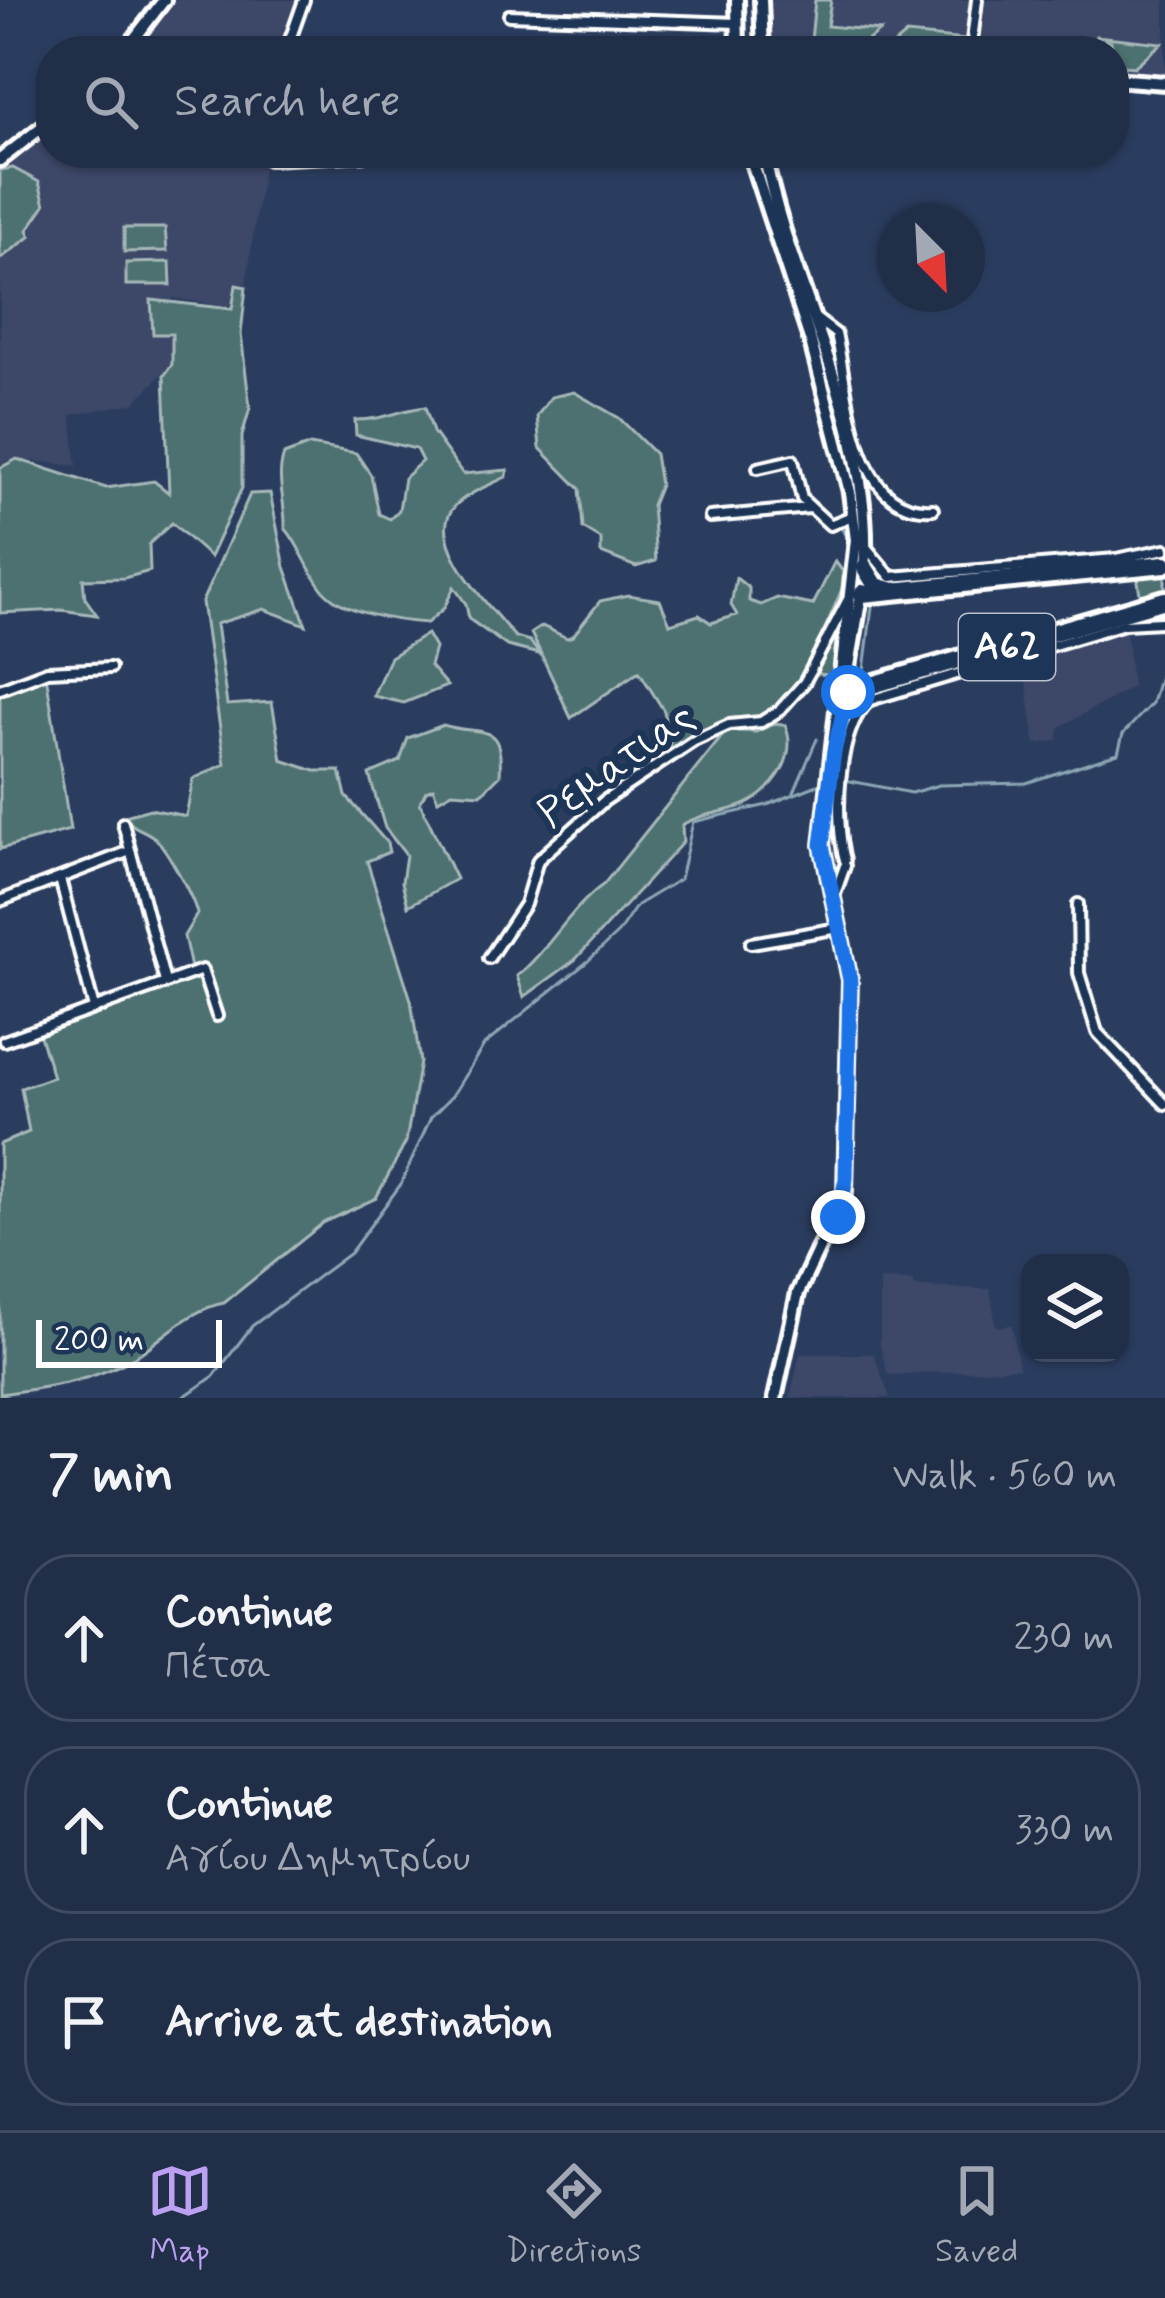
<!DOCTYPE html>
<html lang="en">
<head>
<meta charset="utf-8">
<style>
	:root { --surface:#202e47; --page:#2d3a52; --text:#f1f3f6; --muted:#a2a8b4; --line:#3d4a60; --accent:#bca0f2 }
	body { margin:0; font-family:Mynerve,sans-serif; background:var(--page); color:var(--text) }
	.controls { position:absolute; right:36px; bottom:36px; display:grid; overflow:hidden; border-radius:24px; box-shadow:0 3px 9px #0004 }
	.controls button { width:108px; height:108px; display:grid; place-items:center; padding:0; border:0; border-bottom:3px solid var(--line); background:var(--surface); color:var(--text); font:60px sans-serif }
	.compass { position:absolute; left:877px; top:204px; width:108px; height:108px; border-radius:50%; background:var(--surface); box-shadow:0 3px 9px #0004; rotate:156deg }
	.scale { position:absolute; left:36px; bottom:30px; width:186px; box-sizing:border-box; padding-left:12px; border:6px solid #fff; border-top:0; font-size:33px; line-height:42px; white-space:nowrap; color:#fff; -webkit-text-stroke:9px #1d3557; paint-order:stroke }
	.stop { position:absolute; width:36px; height:36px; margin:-27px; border:9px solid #1a73e8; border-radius:50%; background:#fff }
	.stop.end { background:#1a73e8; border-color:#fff; box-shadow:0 3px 12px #0008 }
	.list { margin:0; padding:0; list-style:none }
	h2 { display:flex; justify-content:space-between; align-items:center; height:156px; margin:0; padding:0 48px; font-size:51px }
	h2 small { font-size:39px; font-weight:400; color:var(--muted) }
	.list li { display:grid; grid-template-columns:78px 1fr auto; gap:36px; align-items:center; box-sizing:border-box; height:168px; margin:0 24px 24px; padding:0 24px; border:3px solid var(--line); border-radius:48px }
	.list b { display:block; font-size:45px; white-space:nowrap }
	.list p { margin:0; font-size:39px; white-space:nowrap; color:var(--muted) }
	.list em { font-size:39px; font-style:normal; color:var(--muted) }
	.icon { flex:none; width:66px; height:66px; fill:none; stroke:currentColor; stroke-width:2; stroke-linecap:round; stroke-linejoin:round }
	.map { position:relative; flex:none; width:1165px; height:1398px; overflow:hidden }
	.search { position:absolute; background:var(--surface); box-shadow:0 3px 9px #0004; left:36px; right:36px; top:36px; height:132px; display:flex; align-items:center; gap:30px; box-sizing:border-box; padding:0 42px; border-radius:48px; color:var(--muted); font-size:45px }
	.sheet { height:732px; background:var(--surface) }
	nav { display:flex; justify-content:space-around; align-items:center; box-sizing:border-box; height:168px; border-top:3px solid var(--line); background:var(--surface); font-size:33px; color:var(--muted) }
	nav a { display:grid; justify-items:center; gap:6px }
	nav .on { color:var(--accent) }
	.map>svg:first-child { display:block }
	.built { fill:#3c4768 }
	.green { fill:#4e7071; stroke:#a6b8b8; stroke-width:3 }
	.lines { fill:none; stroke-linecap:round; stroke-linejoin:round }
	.stream { stroke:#8ba6b4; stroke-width:3 }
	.street-casing { stroke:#fff; stroke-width:16 }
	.secondary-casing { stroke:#fff; stroke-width:20 }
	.highway-casing { stroke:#fff; stroke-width:26 }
	.street { stroke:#1d3557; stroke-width:8 }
	.secondary { stroke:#1d3557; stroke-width:10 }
	.highway { stroke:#1d3557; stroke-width:16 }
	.route { stroke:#1a73e8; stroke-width:15 }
	.labels { text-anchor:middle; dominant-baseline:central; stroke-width:12; stroke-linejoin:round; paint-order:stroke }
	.shield { fill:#1d3557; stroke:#bbc2cd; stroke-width:3 }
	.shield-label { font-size:39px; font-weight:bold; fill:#fff }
	.street-label { font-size:42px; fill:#fff; stroke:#1d3557 }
</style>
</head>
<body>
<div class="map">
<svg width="1165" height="1398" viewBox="0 0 1165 1398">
	<rect width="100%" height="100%" fill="#2b3d5f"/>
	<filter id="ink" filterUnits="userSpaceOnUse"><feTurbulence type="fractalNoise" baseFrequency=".00833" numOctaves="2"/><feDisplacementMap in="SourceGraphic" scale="24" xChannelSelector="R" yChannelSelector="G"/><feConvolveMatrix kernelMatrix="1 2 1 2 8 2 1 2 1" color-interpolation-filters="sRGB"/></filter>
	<g filter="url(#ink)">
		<path class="built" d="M170 0H301L282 51H131Z
			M771 0H1165V91L1114 87V51H780L774 45Z
			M51 124V153H265L246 285 235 284 231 307 173 298 172 364 134 403 71 415 77 466 18 459 0 468V164Z
			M1126 630 1132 687 1060 727 1057 741 1035 744 1023 657Z
			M880 1280 914 1281V1287L990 1289 996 1327 1012 1325 1019 1368 888 1375 880 1345Z
			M800 1354H874L890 1398H790Z"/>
		<path class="green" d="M815 0H831L827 26 880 31 854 51H810Z
			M906 34 967 40V51H886Z
			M1096 36 1162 43 1134 67 1124 66 1123 74 1114 73 1111 41 1105 40 1103 51H1094Z
			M13 168 39 182 45 205 28 230 31 236 0 259V170Z
			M124 228H165L167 251 124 252Z
			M170 262 171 285H126V263Z
			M236 285 246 287 241 334 250 408 242 436V488L210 557 172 523 149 544 150 571 124 578 83 579 85 598 97 615 61 610 0 613V468L17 459 106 488 154 481 169 493 164 376 172 364V334H153L151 300 232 309Z
			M574 392 619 418 655 454 660 485 652 505 656 561 636 567 601 553V539L583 528 580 489 540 448 537 416 551 397Z
			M425 407 433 432 463 474 508 470 506 477C490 485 467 493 455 506 422 540 493 610 515 637L530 641 539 654 507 646 469 619 466 604 454 587 444 608 427 623C398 621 347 614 326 593 309 576 302 547 285 528 286 502 275 479 284 455L310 445 356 453 371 475 379 514 390 519 399 510 404 478 422 461 416 449 356 435 355 420C385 420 398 410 425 407Z
			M270 493 285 567 306 625 264 609 216 624 227 705 272 702 282 760 315 771H340L346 796 387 843 389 852 367 861 411 1000 420 1062 406 1142 376 1198 323 1223 224 1303C190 1309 164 1338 136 1356 95 1382 46 1387 0 1394V1144L29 1132 21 1088 53 1077 39 1033 193 977 184 936 197 914C194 898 166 848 155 838 144 829 132 829 125 816L150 809 186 816 193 779 225 764 202 602 250 494Z
			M835 561 847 577 811 662 783 702 762 718 732 722 672 754 664 711 639 671 571 718 531 633 542 626 567 638 573 636 600 601 628 595 660 600 670 624 699 615 711 623 737 615 731 605 736 578 749 588V601L761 605 777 598 813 605Z
			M1165 572V595L1141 601 1137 575Z
			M843 612 833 676 812 673Z
			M427 634 435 648 430 666 447 686 404 703 373 696 390 657Z
			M46 674 70 830 0 849V692Z
			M776 723 785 725C797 753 780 781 755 799 736 813 704 811 682 825L683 842 575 960 524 997 517 976C550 949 568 910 604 884L727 730 756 732Z
			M443 725C479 737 504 718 500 775L481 794 452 792 438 800 433 788 426 791 420 803 456 879 408 906 402 882 406 855 385 828 369 774 400 761 408 738Z"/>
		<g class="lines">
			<path class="stream" d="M841 527 847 539
				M863 678 873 599
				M794 792 817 739
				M182 1398 214 1376 252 1326 350 1253 401 1184 431 1117 452 1096 484 1045 587 962 618 933 637 905 680 879 693 822 767 805 835 778 911 793 939 785 1026 783 1118 753 1123 734 1152 703 1165 659"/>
			<g class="street-casing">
				<path id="street" d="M509 15 738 23
					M972 41 977 0
					M286 51 304 0
					M269 153V160L409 153
					M815 318 836 334C849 389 851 515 933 509
					M758 468 793 460 802 499 830 525 852 516
					M710 517 810 508
					M867 548 891 577 1116 559 1165 549
					M0 689 47 671 110 668
					M123 823 165 982
					M845 860C834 821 836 728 870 700L1124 624 1161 622
					M60 879 94 1008
					M835 894 845 866
					M0 901 130 851
					M1078 904 1079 973 1097 1032 1165 1104
					M751 943 839 928
					M489 958 525 904 538 860 604 801 694 741 729 725 761 722 780 710 804 683 847 601
					M4 1041 202 970 217 1016"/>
			</g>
			<g class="secondary-casing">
				<path id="secondary" d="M737 0 738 51
					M761 0 763 51
					M125 51 164 0
					M1114 79 1165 83
					M749 153 811 342 850 492 856 540 822 845 850 980 845 1192 798 1293 775 1398
					M764 153C790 291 876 427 864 571
					M0 160 51 120
					M835 748 862 590"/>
			</g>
			<g class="highway-casing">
				<path id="highway" d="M865 568 876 586 890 590
					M862 594 1165 564
					M848 692 1165 600"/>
			</g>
			<use href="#street" class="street"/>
			<use href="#secondary" class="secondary"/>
			<use href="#highway" class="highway"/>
		</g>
	</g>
	<g class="lines" filter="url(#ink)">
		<path class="route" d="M838 1217 846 1179 850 980 822 845 834 751 848 692"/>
	</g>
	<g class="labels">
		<rect class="shield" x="959" y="614" width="96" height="66" rx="9"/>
		<g class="shield-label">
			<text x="1007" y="647">Α62</text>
		</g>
		<g class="street-label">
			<text transform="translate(617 766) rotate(-36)">Ρεματιας</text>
		</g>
	</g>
</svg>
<div class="controls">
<button><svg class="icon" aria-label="layers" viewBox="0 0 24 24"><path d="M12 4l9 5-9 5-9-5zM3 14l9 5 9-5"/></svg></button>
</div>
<svg class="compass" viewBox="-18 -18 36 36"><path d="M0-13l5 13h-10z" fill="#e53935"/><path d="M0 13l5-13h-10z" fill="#a2a8b4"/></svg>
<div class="scale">200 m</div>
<div class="stop" style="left:848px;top:692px"></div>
<div class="stop end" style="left:838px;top:1217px"></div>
<div class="search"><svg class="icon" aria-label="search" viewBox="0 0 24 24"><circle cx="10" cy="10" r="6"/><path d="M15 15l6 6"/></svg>Search here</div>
</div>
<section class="sheet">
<h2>7 min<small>Walk · 560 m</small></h2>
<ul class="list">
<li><svg class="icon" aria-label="ahead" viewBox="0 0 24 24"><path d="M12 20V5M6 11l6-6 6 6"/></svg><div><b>Continue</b><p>Πέτσα</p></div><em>230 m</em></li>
<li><svg class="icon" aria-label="ahead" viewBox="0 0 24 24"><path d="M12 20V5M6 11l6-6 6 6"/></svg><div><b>Continue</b><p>Αγίου Δημητρίου</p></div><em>330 m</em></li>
<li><svg class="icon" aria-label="arrive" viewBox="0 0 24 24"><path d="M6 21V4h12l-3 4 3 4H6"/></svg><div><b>Arrive at destination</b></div></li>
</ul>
</section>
<nav>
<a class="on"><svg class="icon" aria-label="map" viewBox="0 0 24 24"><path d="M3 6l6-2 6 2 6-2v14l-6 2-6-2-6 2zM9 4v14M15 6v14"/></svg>Map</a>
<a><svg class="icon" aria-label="directions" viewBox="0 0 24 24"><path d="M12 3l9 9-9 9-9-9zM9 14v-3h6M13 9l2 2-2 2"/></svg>Directions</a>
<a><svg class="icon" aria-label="saved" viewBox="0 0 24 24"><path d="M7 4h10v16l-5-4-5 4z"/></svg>Saved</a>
</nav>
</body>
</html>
